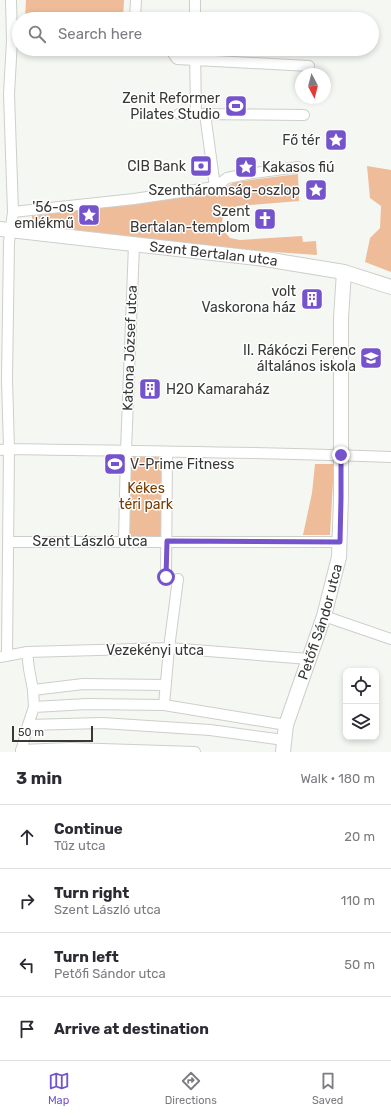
<!DOCTYPE html>
<html lang="en">
<head>
<meta charset="utf-8">
<style>
	:root { --surface:#fff; --page:#f2f2f3; --text:#2b2b33; --muted:#7c7c81; --line:#e1e1e2; --accent:#7453cc }
	body { margin:0; font-family:Rubik,sans-serif; background:var(--page); color:var(--text) }
	.controls { position:absolute; right:12px; bottom:12px; display:grid; overflow:hidden; border-radius:8px; box-shadow:0 2px 6px #0003 }
	.controls button { width:36px; height:36px; display:grid; place-items:center; padding:0; border:0; border-bottom:1px solid var(--line); background:var(--surface); color:var(--text); font:20px sans-serif }
	.compass { position:absolute; left:295px; top:68px; width:36px; height:36px; border-radius:50%; background:var(--surface); box-shadow:0 2px 6px #0003; rotate:173deg }
	.scale { position:absolute; left:12px; bottom:10px; width:81px; box-sizing:border-box; padding-left:4px; border:2px solid #383837; border-top:0; font-size:11px; line-height:14px; white-space:nowrap; color:#383837; -webkit-text-stroke:3px #fff; paint-order:stroke }
	.stop { position:absolute; width:12px; height:12px; margin:-9px; border:3px solid #7453cc; border-radius:50%; background:#fff }
	.stop.end { background:#7453cc; border-color:#fff; box-shadow:0 1px 4px #0008 }
	.list { margin:0; padding:0; list-style:none }
	h2 { display:flex; justify-content:space-between; align-items:center; height:52px; margin:0; padding:0 16px; font-size:17px }
	h2 small { font-size:13px; font-weight:400; color:var(--muted) }
	.list li { display:grid; grid-template-columns:26px 1fr auto; gap:12px; align-items:center; box-sizing:border-box; height:64px; padding:0 16px; border-top:1px solid var(--line) }
	.list b { display:block; font-size:15px; white-space:nowrap }
	.list p { margin:0; font-size:13px; white-space:nowrap; color:var(--muted) }
	.list em { font-size:13px; font-style:normal; color:var(--muted) }
	.icon { flex:none; width:22px; height:22px; fill:none; stroke:currentColor; stroke-width:2; stroke-linecap:round; stroke-linejoin:round }
	.map { position:relative; flex:none; width:391px; height:752px; overflow:hidden }
	.search { position:absolute; background:var(--surface); box-shadow:0 2px 6px #0003; left:12px; right:12px; top:12px; height:44px; display:flex; align-items:center; gap:10px; box-sizing:border-box; padding:0 14px; border-radius:22px; color:var(--muted); font-size:15px }
	.sheet { height:308px; background:var(--surface) }
	nav { display:flex; justify-content:space-around; align-items:center; box-sizing:border-box; height:56px; border-top:1px solid var(--line); background:var(--surface); font-size:11px; color:var(--muted) }
	nav a { display:grid; justify-items:center; gap:2px }
	nav .on { color:var(--accent) }
	.map>svg:first-child { display:block }
	.green { fill:#eebc98 }
	.lines { fill:none; stroke-linecap:round; stroke-linejoin:round }
	.street-casing { stroke:#cdcfca; stroke-width:12 }
	.secondary-casing { stroke:#cdcfca; stroke-width:16 }
	.street { stroke:#fff; stroke-width:10 }
	.secondary { stroke:#fff; stroke-width:14 }
	.route { stroke:#7453cc; stroke-width:5 }
	.labels { text-anchor:middle; dominant-baseline:central; stroke-width:3; stroke-linejoin:round; paint-order:stroke }
	.poi-label { font-size:14px; fill:#383837; stroke:#fff; text-anchor:end }
	.street-label { font-size:14px; fill:#383837; stroke:#fff }
	.park-label { font-size:14px; fill:#753c00; stroke:#fff }
</style>
</head>
<body>
<div class="map">
<svg width="391" height="752" viewBox="0 0 391 752">
	<rect width="100%" height="100%" fill="#f5f7f3"/>
	<path class="green" d="M26 0H124L123 19H25Z
		M367 166 391 170V272L365 262 370 238 380 228 381 206 370 198Z
		M298 174 299 201 237 206 227 212 222 220 223 230 230 238 240 240 302 236 303 242 316 241 317 255 202 247 32 227V216L213 194 235 182Z
		M126 451 167 452V541H124Z
		M315 464H334L330 535H303L312 493Z"/>
	<g class="lines">
		<g class="street-casing">
			<path id="street" d="M135 19 136 0
				M195 19V0
				M170 49 177 59 309 66
				M195 49 196 114
				M179 114 304 115
				M205 114 215 187
				M13 212 134 199 215 187 227 178 247 174 298 167
				M0 450 9 449C136 451 264 452 391 457
				M124 541 126 451 134 245
				M8 542H340
				M166 577 167 452
				M324 616 391 639
				M27 652 29 669 33 690
				M7 655 9 449 7 379 9 242 13 212 9 94 12 40 11 0
				M0 657 27 652 169 648 309 659
				M164 705 169 648 178 579
				M34 707 87 704 164 705 286 725
				M28 725 102 723 210 730 284 740
				M21 750 70 748 195 752
				M21 752 28 725 34 707 33 690 83 684 165 685"/>
		</g>
		<g class="secondary-casing">
			<g id="secondary">
				<path id="s1" d="M0 229 265 259 344 272 391 287"/>
				<path id="s2" d="M283 752 286 725 324 616 339 557 341 498V318L344 272"/>
			</g>
		</g>
		<use href="#street" class="street"/>
		<use href="#secondary" class="secondary"/>
	</g>
	<g class="lines">
		<path class="route" d="M166 577 167 541 340 542 341 498V455"/>
	</g>
	<defs>
		<g id="stadium-square" transform="scale(1.15)"><rect x="-9" y="-9" width="18" height="18" rx="4" fill="#7453cc" stroke="#fff"/><path d="M0-5a6.5 5 0 1 0 0 10a6.5 5 0 1 0 0-10ZM-3.5-1.8h7v3.6h-7Z" fill="#fff"/></g>
		<g id="sight-square" transform="scale(1.15)"><rect x="-9" y="-9" width="18" height="18" rx="4" fill="#7453cc" stroke="#fff"/><path d="M0-6L1.8-2.2L6-1.7L2.9 1.2L3.7 5.4L0 3.3L-3.7 5.4L-2.9 1.2L-6-1.7L-1.8-2.2Z" fill="#fff"/></g>
		<g id="bank-square" transform="scale(1.15)"><rect x="-9" y="-9" width="18" height="18" rx="4" fill="#7453cc" stroke="#fff"/><path d="M-6-4H6V4H-6ZM0-2.3a2.3 2.3 0 1 0 0 4.6a2.3 2.3 0 1 0 0-4.6Z" fill="#fff"/></g>
		<g id="church-square" transform="scale(1.15)"><rect x="-9" y="-9" width="18" height="18" rx="4" fill="#7453cc" stroke="#fff"/><path d="M-1.2-6h2.4v3.5h3.3v2.4h-3.3V6h-2.4V-.1h-3.3v-2.4h3.3Z" fill="#fff"/></g>
		<g id="building-square" transform="scale(1.15)"><rect x="-9" y="-9" width="18" height="18" rx="4" fill="#7453cc" stroke="#fff"/><path d="M-4-6H4V6H1V3H-1V6H-4ZM-2.5-4.3h1.7v1.8h-1.7ZM.8-4.3h1.7v1.8H.8ZM-2.5-1h1.7V.8h-1.7ZM.8-1h1.7V.8H.8Z" fill="#fff"/></g>
		<g id="school-square" transform="scale(1.15)"><rect x="-9" y="-9" width="18" height="18" rx="4" fill="#7453cc" stroke="#fff"/><path d="M0-5L7-2L0 1L-7-2ZM-4 1L0 2.5L4 1V4Q0 6-4 4Z" fill="#fff"/></g>
	</defs>
	<g fill-rule="evenodd">
		<use href="#stadium-square" x="236" y="106"/>
		<use href="#sight-square" x="336" y="140"/>
		<use href="#bank-square" x="201" y="166"/>
		<use href="#sight-square" x="246" y="167"/>
		<use href="#sight-square" x="316" y="190"/>
		<use href="#sight-square" x="89" y="215"/>
		<use href="#church-square" x="265" y="219"/>
		<use href="#building-square" x="312" y="299"/>
		<use href="#school-square" x="371" y="358"/>
		<use href="#building-square" x="150" y="389"/>
		<use href="#stadium-square" x="115" y="464"/>
	</g>
	<g class="labels">
		<g class="poi-label">
			<text x="220" y="98">Zenit Reformer<tspan x="220" dy="16">Pilates Studio</tspan></text>
			<text x="320" y="140">Fő tér</text>
			<text x="186" y="166">CIB Bank</text>
			<text x="262" y="167" text-anchor="start">Kakasos fiú</text>
			<text x="300" y="190">Szentháromság-oszlop</text>
			<text x="74" y="207">'56-os<tspan x="74" dy="16">emlékmű</tspan></text>
			<text x="250" y="211">Szent<tspan x="250" dy="16">Bertalan-templom</tspan></text>
			<text x="296" y="291">volt<tspan x="296" dy="16">Vaskorona ház</tspan></text>
			<text x="356" y="350">II. Rákóczi Ferenc<tspan x="356" dy="16">általános iskola</tspan></text>
			<text x="166" y="389" text-anchor="start">H2O Kamaraház</text>
			<text x="130" y="464" text-anchor="start">V-Prime Fitness</text>
		</g>
		<g class="street-label">
			<text stroke="none"><textPath href="#s1" startOffset="215">Szent Bertalan utca</textPath></text>
			<text transform="translate(130 348) rotate(-88)">Katona József utca</text>
			<text x="90" y="541">Szent László utca</text>
			<text stroke="none"><textPath href="#s2" startOffset="136">Petőfi Sándor utca</textPath></text>
			<text x="155" y="650">Vezekényi utca</text>
		</g>
		<g class="park-label">
			<text x="146" y="488">Kékes<tspan x="146" dy="16">téri park</tspan></text>
		</g>
	</g>
</svg>
<div class="controls">
<button><svg class="icon" aria-label="locate" viewBox="0 0 24 24"><circle cx="12" cy="12" r="6"/><path d="M12 2v4M12 18v4M2 12h4M18 12h4"/></svg></button>
<button><svg class="icon" aria-label="layers" viewBox="0 0 24 24"><path d="M12 4l9 5-9 5-9-5zM3 14l9 5 9-5"/></svg></button>
</div>
<svg class="compass" viewBox="-18 -18 36 36"><path d="M0-13l5 13h-10z" fill="#e53935"/><path d="M0 13l5-13h-10z" fill="#7c7c81"/></svg>
<div class="scale">50 m</div>
<div class="stop" style="left:166px;top:577px"></div>
<div class="stop end" style="left:341px;top:455px"></div>
<div class="search"><svg class="icon" aria-label="search" viewBox="0 0 24 24"><circle cx="10" cy="10" r="6"/><path d="M15 15l6 6"/></svg>Search here</div>
</div>
<section class="sheet">
<h2>3 min<small>Walk · 180 m</small></h2>
<ul class="list">
<li><svg class="icon" aria-label="ahead" viewBox="0 0 24 24"><path d="M12 20V5M6 11l6-6 6 6"/></svg><div><b>Continue</b><p>Tűz utca</p></div><em>20 m</em></li>
<li><svg class="icon" aria-label="right" viewBox="0 0 24 24"><path d="M7 20v-9h11M14 6l5 5-5 5"/></svg><div><b>Turn right</b><p>Szent László utca</p></div><em>110 m</em></li>
<li><svg class="icon" aria-label="left" viewBox="0 0 24 24"><path d="M17 20v-9H6M10 6l-5 5 5 5"/></svg><div><b>Turn left</b><p>Petőfi Sándor utca</p></div><em>50 m</em></li>
<li><svg class="icon" aria-label="arrive" viewBox="0 0 24 24"><path d="M6 21V4h12l-3 4 3 4H6"/></svg><div><b>Arrive at destination</b></div></li>
</ul>
</section>
<nav>
<a class="on"><svg class="icon" aria-label="map" viewBox="0 0 24 24"><path d="M3 6l6-2 6 2 6-2v14l-6 2-6-2-6 2zM9 4v14M15 6v14"/></svg>Map</a>
<a><svg class="icon" aria-label="directions" viewBox="0 0 24 24"><path d="M12 3l9 9-9 9-9-9zM9 14v-3h6M13 9l2 2-2 2"/></svg>Directions</a>
<a><svg class="icon" aria-label="saved" viewBox="0 0 24 24"><path d="M7 4h10v16l-5-4-5 4z"/></svg>Saved</a>
</nav>
</body>
</html>
